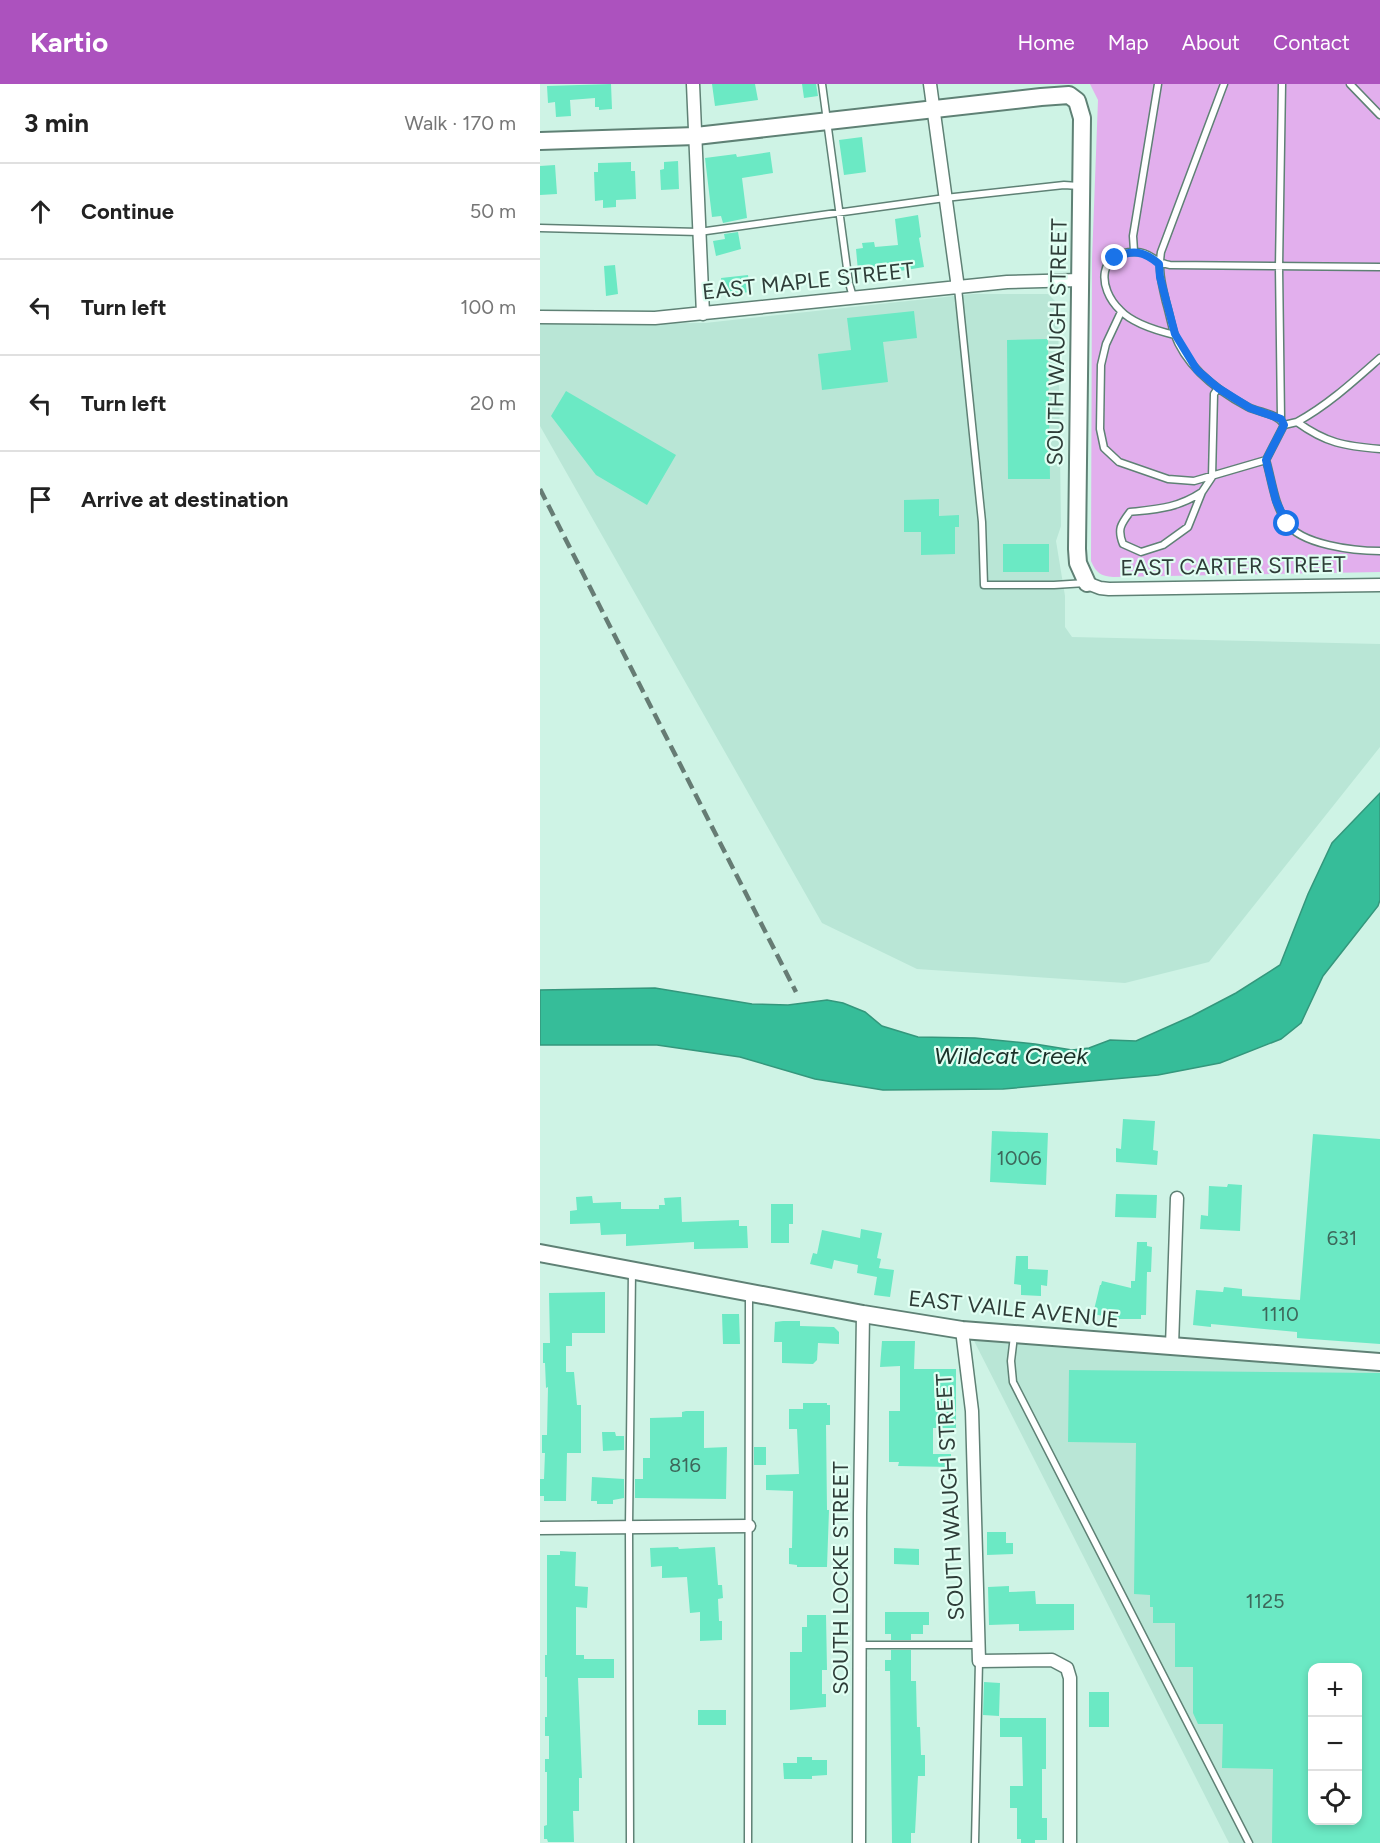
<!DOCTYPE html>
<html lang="en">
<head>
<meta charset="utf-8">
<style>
	:root { --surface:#fff; --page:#f6f6f6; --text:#222; --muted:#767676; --line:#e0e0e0; --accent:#ac52be }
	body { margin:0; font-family:Figtree,sans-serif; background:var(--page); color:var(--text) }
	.controls { position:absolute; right:18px; bottom:18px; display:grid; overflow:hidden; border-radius:12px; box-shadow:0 3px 9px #0003 }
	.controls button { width:54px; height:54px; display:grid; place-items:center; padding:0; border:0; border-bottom:2px solid var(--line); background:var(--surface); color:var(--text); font:30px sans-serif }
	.stop { position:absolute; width:18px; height:18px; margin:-14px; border:4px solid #1a73e8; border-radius:50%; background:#fff }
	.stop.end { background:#1a73e8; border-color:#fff; box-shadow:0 2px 6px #0008 }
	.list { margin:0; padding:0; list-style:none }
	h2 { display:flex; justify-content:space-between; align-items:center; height:78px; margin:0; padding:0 24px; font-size:26px }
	h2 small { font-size:20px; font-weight:400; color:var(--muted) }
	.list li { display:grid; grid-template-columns:39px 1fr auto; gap:18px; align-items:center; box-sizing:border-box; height:96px; padding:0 24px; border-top:2px solid var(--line) }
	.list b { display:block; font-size:22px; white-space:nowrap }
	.list em { font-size:20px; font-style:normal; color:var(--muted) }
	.icon { flex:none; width:33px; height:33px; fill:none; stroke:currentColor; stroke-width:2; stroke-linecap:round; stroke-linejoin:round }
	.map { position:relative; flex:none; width:840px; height:1759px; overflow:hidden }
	header { display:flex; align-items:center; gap:36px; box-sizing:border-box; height:84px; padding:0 30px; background:var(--accent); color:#fff }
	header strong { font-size:28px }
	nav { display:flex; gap:33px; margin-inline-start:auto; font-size:21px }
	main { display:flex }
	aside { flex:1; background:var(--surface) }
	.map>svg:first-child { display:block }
	.built { fill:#b9e6d6; fill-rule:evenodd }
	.green { fill:#e2afed }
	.water { fill:#36bd99; stroke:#34977c; stroke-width:1.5 }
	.building { fill:#6be9c4; fill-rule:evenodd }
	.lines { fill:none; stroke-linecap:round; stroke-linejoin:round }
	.lane-casing { stroke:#5f8175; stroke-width:9 }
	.street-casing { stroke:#5f8175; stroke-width:15 }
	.secondary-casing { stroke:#5f8175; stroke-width:20 }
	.lane { stroke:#fff; stroke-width:6 }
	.street { stroke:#fff; stroke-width:12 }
	.secondary { stroke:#fff; stroke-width:16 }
	.rail { stroke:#667c74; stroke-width:4.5; stroke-dasharray:12 6; stroke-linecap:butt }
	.route { stroke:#1a73e8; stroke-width:8 }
	.labels { text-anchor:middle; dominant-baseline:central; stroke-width:4.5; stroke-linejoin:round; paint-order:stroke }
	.number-label { font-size:20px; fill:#3d685b }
	.street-label { font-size:22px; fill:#2e3d38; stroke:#e1fff3 }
	.water-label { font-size:24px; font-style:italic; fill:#1b3129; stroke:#e1fff3 }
</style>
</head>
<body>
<header>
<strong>Kartio</strong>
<nav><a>Home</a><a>Map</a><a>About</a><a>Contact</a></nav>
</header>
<main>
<aside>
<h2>3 min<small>Walk · 170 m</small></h2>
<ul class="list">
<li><svg class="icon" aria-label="ahead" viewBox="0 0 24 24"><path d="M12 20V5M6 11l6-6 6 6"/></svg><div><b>Continue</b></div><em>50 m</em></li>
<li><svg class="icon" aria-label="left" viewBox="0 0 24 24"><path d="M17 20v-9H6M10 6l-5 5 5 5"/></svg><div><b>Turn left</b></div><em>100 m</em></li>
<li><svg class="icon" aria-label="left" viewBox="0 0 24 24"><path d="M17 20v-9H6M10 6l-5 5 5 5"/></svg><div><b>Turn left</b></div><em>20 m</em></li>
<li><svg class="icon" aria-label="arrive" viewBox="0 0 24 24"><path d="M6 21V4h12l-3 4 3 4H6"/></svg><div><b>Arrive at destination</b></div></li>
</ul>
</aside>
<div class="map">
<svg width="840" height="1759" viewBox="0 0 840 1759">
	<rect width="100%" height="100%" fill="#cef3e5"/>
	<path class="built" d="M433 210H508L518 220 521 442 516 457 525 512V543L532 553 840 560V663L669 878 585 899 377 885 282 839 0 342V240L165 239Z
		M429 1247 840 1278V1759H689ZM772 1584H818V1736H772Z"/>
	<path class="green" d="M550 0H840V488L573 493C561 492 556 489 551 477L552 176 558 16Z"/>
	<path class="water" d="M840 709V816L838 822 783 892 761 939 741 955 680 979 618 991 463 1005 343 1006 275 995 200 973 117 961H0V906L115 904 212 920 248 921 287 916 303 919 325 928 342 942 378 953 435 954 495 960 532 966 549 964 570 956 596 957 652 932 696 909 740 881 768 810 792 759Z"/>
	<path class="building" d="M71 0 72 25 59 26V23H55V14L30 16 31 32 16 33 15 18 8 19 7 2Z
		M172 0H215L218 16 175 22Z
		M262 0H276L278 12 264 14Z
		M322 53 326 88 304 91 299 56Z
		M230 68 233 89 202 94 207 134 183 139 181 132 172 133 165 74 196 70 197 73Z
		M138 77 139 105 121 106 120 86 124 85V78Z
		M91 78V87H95L96 115 76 116V123L63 124V116L55 117 54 88H58V79Z
		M15 81 17 110 0 111V82Z
		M378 131 381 153 379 154 384 183 360 187 359 183 318 187 316 165 323 164 322 159 334 158 335 163 358 161 355 135Z
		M198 148 201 165 176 172 173 157 185 155 184 150Z
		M75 181 78 210 66 212 64 182Z
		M208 191 210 208 183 211 181 194Z
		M374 227 377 254 343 258 348 298 282 306 278 270 311 266 307 234Z
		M508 255 510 395H468L467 256Z
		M26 307 136 371 107 421 56 391 11 332Z
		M399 415V432L419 431V443H415V470L381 471V448H364V416Z
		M463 460H509V488H463Z
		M583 1035 615 1037 613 1066 618 1067 617 1081 576 1078V1064L581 1065Z
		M452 1047 508 1049 506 1101 450 1098Z
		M773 1050 840 1055V1260L757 1254V1248L671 1240V1243L653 1241 656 1206 683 1208 684 1203 702 1205V1212L760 1216Z
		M688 1100 702 1101 700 1147 660 1145 661 1131 668 1132 669 1102 687 1103Z
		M576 1110 617 1111 616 1134 575 1133Z
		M52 1112 53 1119 81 1118V1125H119V1121H125L124 1114 141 1113 142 1138 199 1136V1142H207L208 1164 154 1165V1158L86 1162V1150L61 1151 60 1139 30 1140V1127L37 1126 36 1113Z
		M231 1120H253V1140H249V1159H231Z
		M321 1145 342 1149 337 1174 341 1175 339 1184 354 1186 350 1213 334 1211 337 1193 317 1189 318 1181 294 1176 292 1185 270 1180 273 1169 277 1170 282 1146 320 1154Z
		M597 1158H607V1162L612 1163 611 1188H607L606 1231H601V1235H579L553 1230 560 1201H561L562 1197 591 1204V1197H595Z
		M476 1172H488V1185L508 1186 507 1202 501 1201V1212L481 1211V1201L474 1200Z
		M65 1208V1249H32V1262H26V1288H34L37 1321H41V1369H27L26 1417H4V1412H0V1395H4L5 1369H2V1351H7L8 1303 6 1304 5 1279H3V1259H10L9 1209Z
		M182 1230H199L200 1260H183Z
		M243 1237H260V1242L294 1243 299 1248V1260L278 1259 277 1276 273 1280 242 1279V1258H234L235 1238Z
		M342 1257H375L374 1285H416V1344H393V1370H411V1383L358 1382 359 1378H349V1327H360V1282L340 1283Z
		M529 1286 840 1289V1759H732L733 1685 682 1684 683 1640H658L653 1629V1583H635V1539H613V1523H610V1511L594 1510 596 1359 528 1358ZM772 1584H818V1737H772Z
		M263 1319H287V1321H290V1341H286L287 1426H289L287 1483H257V1481L249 1480V1464H252L253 1407 226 1406V1391L259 1390 257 1345H249V1325H263Z
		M146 1327H164V1364L187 1363 186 1415 95 1414V1395H103V1374H110V1334L142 1333V1328Z
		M62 1348H75L76 1352H84V1366L63 1367Z
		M214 1363H226V1381H214Z
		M52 1393 84 1395V1414L73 1416V1420H57V1417H51Z
		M447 1448H466V1459H473V1470L447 1471Z
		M138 1463 139 1465 175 1463 178 1501H182L183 1514 178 1515 179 1537H182V1556L160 1557V1528L150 1529 147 1493 122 1494V1482L111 1483 110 1464Z
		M354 1464 379 1465V1481L354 1480Z
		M20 1467 36 1468 35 1502 48 1503 47 1524 36 1523V1571H44V1575H74V1594H38L42 1694H39V1727H33L34 1758H8L7 1755H4V1742L7 1741V1688H5V1675H9V1652H5V1633H7V1593H5V1571H7V1471H20Z
		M469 1502V1508L495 1507 496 1520H534V1546L479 1547V1540L449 1541 448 1503Z
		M345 1528H389V1541H383V1550H371V1556H351V1550H345Z
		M267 1531H286L287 1586H282V1610H286V1623L250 1626V1568H262V1543H267Z
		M351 1566H371V1597H376L377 1643H380L381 1671H385V1692H378L375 1749H371V1759H352L350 1587H345V1576H351Z
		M444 1598 460 1599 459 1632 443 1631Z
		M549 1608H569V1643H549Z
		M158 1626H186V1641H158Z
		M460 1634H506V1685H502V1734H507V1756H495V1759H481V1755H477V1724H470V1702H483L482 1653H460Z
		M257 1673H272V1676H287V1691L272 1692V1695H244L243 1679H257Z"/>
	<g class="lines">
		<g class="lane-casing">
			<path id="lane" d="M282 0 309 199 313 213
				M684 0 621 168C618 186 622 201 626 218 629 228 631 239 634 249 646 283 678 307 708 323 720 329 737 329 744 341
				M810 0 840 31
				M0 144 159 148 405 114 524 101 539 102
				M594 167 593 152 618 0
				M418 204 442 438 444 501H514L546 499
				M581 228 566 260 561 281 560 345 564 364 579 378 628 395 654 397 726 376 744 341 757 338C786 359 804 362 840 365
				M635 251C618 247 592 239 580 226 557 204 557 166 597 168 610 168 615 179 630 181L840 183
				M741 335 739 183 742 0
				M757 338C788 321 814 297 840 274
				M726 376C732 397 734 419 746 438 760 461 815 467 840 467
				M662 408 648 443 623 461 601 468 583 460C577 445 581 440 590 428 618 425 638 424 662 408Z
				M662 408 672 393 674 310 678 304
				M474 1252 471 1277 473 1298 709 1759
				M321 1561H438
				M90 1759 89 1443 92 1187
				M208 1759 209 1209
				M435 1759 439 1577"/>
		</g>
		<g class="street-casing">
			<path id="street" d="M153 0 163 230
				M390 0 418 204
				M0 233 115 234 467 198 540 196
				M547 499 560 504 569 505 840 501
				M422 1246 432 1327 439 1577 512 1576 527 1584 530 1594V1759
				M632 1262 637 1114
				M0 1444 209 1442
				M319 1759 320 1430 323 1230"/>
		</g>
		<g class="secondary-casing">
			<path id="secondary" d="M0 57 156 52 501 13 529 11 537 17 542 34 537 465 538 479 547 499
				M0 1169 323 1230 422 1246 840 1278"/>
		</g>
		<use href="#lane" class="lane"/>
		<use href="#street" class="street"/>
		<use href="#secondary" class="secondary"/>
		<path class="rail" d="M0 405 256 908"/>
	</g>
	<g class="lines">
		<path class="route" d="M575 174C592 165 604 167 619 180L620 193 635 250 657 286 678 304 710 324 741 335 744 341 726 376 736 417 747 440"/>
	</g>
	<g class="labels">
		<g class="number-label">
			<text x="479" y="1074">1006</text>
			<text x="802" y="1154">631</text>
			<text x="740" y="1230">1110</text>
			<text x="145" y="1381">816</text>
			<text x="725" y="1517">1125</text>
		</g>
		<g class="street-label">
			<text transform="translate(268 197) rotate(-6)">EAST MAPLE STREET</text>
			<text transform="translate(517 258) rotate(-89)">SOUTH WAUGH STREET</text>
			<text transform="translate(693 482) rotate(-1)">EAST CARTER STREET</text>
			<text transform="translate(474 1225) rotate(6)">EAST VAILE AVENUE</text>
			<text transform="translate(410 1413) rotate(-93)">SOUTH WAUGH STREET</text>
			<text transform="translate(300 1494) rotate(-90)">SOUTH LOCKE STREET</text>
		</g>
		<g class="water-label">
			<text x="471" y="971">Wildcat Creek</text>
		</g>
	</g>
</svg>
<div class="controls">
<button>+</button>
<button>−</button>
<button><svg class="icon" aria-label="locate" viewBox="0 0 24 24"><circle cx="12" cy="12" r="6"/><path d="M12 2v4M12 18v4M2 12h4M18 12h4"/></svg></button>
</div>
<div class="stop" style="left:747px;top:440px"></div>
<div class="stop end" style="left:575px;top:174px"></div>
</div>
</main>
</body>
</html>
